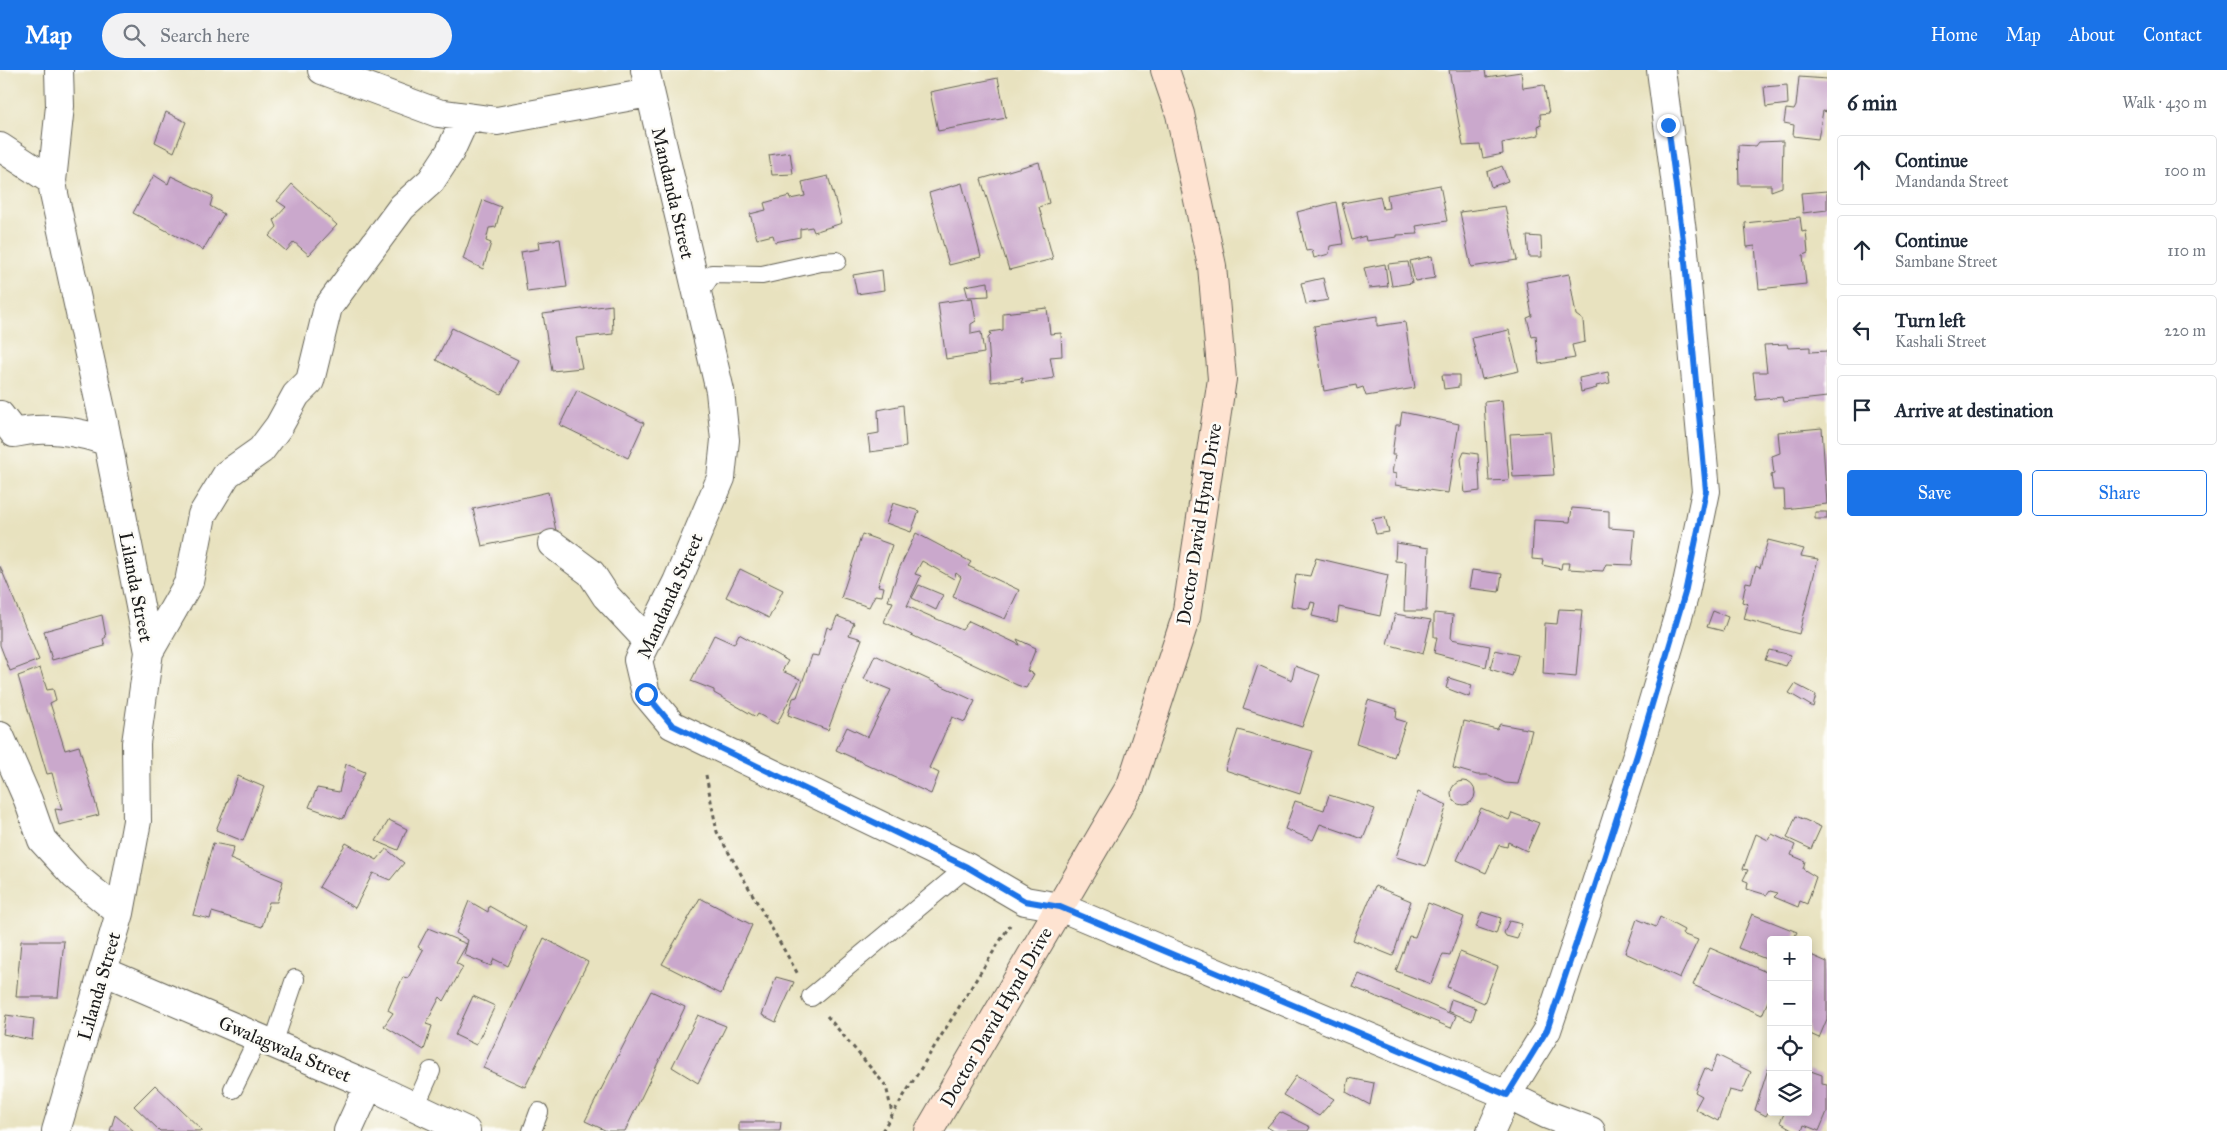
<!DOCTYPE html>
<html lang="en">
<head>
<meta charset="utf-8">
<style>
	:root { --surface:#fff; --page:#f2f2f3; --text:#1f2937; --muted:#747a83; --line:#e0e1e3; --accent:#1a73e8 }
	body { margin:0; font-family:"IM FELL Great Primer",serif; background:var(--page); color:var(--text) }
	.controls { position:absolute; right:15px; bottom:15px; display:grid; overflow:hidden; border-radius:5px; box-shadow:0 2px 12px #0003 }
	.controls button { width:45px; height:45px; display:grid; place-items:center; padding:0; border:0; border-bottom:1px solid var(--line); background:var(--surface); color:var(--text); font:25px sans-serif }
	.stop { position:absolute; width:15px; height:15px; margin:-11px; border:4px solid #1a73e8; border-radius:50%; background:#fff }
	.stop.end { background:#1a73e8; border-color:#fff; box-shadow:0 1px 5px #0008 }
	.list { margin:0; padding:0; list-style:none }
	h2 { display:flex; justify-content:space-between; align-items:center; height:65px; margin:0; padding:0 20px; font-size:21px }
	h2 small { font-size:16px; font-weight:400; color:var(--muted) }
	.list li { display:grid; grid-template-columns:32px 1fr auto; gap:15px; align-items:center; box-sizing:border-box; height:70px; margin:0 10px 10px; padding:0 10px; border:1px solid var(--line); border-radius:5px }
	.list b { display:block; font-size:19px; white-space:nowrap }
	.list p { margin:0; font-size:16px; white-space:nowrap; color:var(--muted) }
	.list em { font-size:16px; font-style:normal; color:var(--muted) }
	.actions { display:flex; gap:10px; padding:15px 20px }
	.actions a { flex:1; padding:11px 0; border:1px solid var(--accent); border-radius:5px; text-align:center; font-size:18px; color:var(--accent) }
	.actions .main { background:var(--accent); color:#fff }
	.icon { flex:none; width:28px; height:28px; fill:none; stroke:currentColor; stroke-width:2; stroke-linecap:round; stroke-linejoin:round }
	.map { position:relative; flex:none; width:1827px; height:1061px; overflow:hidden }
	header { display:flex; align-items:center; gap:30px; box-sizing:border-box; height:70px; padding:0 25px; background:var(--accent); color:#fff }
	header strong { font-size:24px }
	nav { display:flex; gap:28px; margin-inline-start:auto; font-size:18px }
	.search { width:350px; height:45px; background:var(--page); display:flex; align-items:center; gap:12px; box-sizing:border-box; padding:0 18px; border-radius:28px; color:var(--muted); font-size:19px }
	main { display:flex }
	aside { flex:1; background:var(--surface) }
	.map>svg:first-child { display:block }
	.building { fill:#caa8cc }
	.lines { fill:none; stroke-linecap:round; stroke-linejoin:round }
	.lane-casing { stroke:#636155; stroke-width:20 }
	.street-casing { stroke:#636155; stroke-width:30 }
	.secondary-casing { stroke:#636155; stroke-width:30 }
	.path { stroke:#636155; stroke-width:3; stroke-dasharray:4 4; stroke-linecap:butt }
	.lane { stroke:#fff; stroke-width:18 }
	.street { stroke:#fff; stroke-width:28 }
	.secondary { stroke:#fee3d1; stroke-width:28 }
	.route { stroke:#1a73e8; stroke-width:6 }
	.labels { text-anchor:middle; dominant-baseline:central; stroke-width:5; stroke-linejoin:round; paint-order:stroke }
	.street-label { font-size:19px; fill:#1c1c1c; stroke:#fdfcf7 }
</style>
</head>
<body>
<header>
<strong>Map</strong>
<div class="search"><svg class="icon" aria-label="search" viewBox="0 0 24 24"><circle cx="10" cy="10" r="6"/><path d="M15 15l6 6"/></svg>Search here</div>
<nav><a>Home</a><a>Map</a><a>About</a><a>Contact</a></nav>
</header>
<main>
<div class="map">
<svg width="1827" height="1061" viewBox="0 0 1827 1061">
	<rect width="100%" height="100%" fill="#fdfcf7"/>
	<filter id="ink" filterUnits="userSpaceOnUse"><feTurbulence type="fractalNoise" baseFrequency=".02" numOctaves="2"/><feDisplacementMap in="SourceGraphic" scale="10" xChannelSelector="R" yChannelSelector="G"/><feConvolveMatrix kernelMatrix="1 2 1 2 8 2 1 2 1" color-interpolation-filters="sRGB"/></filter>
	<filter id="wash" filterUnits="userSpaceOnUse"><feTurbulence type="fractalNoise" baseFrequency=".0096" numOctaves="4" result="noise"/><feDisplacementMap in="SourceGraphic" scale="20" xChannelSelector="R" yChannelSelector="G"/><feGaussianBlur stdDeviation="1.12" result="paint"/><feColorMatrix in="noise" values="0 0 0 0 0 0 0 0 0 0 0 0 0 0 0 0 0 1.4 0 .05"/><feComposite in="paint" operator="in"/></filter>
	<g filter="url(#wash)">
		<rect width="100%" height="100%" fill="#e8e2bf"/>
		<g id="blocks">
			<path class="building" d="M1449 0H1485L1486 7 1521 2 1523 18 1544 15 1549 43 1540 44 1541 56 1538 55 1539 65 1502 73 1503 84 1483 88 1480 75 1463 76Z
				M1799 7 1827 9V42L1823 41 1818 69 1793 66 1794 55 1784 53 1786 39 1794 40 1796 36Z
				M998 8 1006 48 938 61 930 22Z
				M1787 15 1788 34 1766 37 1764 17Z
				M166 42 186 52 174 82 155 72Z
				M1783 71 1782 117 1771 121V115H1739L1738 75 1756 76 1759 72Z
				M790 82 793 104 772 105 769 85Z
				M1039 92 1049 133 1039 137 1053 189 1009 200 981 109Z
				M1502 96 1508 111 1491 117 1487 102Z
				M154 105 168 114 171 106 213 126 210 136 224 144 203 180 133 143Z
				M828 106 842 153 814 162 812 157 800 159V167L775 172 773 165 757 169 750 144 766 140 764 133 789 126 790 129 805 126 802 112Z
				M962 113 981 187 949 195 929 123Z
				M292 114 337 155 309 185 294 172 286 181 269 166 277 157 274 150 286 137 277 131Z
				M1440 115 1447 151 1416 156 1418 164 1397 165V167L1366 171 1365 166 1352 170 1342 133 1380 126 1383 139 1389 138 1387 125Z
				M1827 121V140L1803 143 1801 123Z
				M483 130 501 137 496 157 489 158 486 171 491 173 483 199 463 189Z
				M1336 132 1343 174 1330 176 1329 184 1314 188 1312 180 1306 181 1297 142Z
				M1505 136 1517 190 1471 197 1460 142Z
				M1800 147 1802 162 1806 161 1808 183 1803 185 1806 214 1759 219 1755 176 1747 177 1745 153Z
				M1527 166 1541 167 1542 187H1529Z
				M560 169 567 217 527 222 521 182 539 179 538 172Z
				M1432 186 1435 208 1415 211 1410 191Z
				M1408 192 1412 213 1392 216 1388 194Z
				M1385 194 1388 216 1369 218 1364 198Z
				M882 200 884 220 857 224 853 205Z
				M1569 204 1576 245 1583 250 1585 272 1572 275 1575 288 1539 294 1536 266 1532 267 1527 248 1532 246 1526 212Z
				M1323 208 1328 230 1306 234 1301 213Z
				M988 212 989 226 968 227 965 216Z
				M972 228 976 251 971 254V264L981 262 984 283 946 289 938 233Z
				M612 235 613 264 576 268 582 298 552 301 543 244Z
				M1047 238 1050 264 1061 263 1062 286 1050 287 1054 308 1021 313 1023 308 991 312 988 268 991 265 990 262 1003 260V243Z
				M1377 246V256L1405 252 1415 318 1366 326 1363 317 1357 319 1356 315 1324 321 1314 256Z
				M452 258 518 290 501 324 436 290Z
				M1509 260 1519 301 1482 309 1472 268Z
				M1787 274 1788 278 1810 277V282L1827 281V327L1783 332 1782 327 1756 330 1753 302H1767L1764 275Z
				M1608 302 1610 313 1596 316 1597 318 1581 322 1579 308Z
				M1442 305H1459V317L1444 319Z
				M577 320 644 353 628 388 560 355Z
				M1502 330 1509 410 1489 411 1484 332Z
				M903 335 906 377 870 382 868 365 879 363 878 340Z
				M1402 342 1459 354 1448 423 1395 415 1396 404 1392 403 1395 385H1392L1396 355H1400Z
				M1822 358 1827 434 1785 439 1784 420H1773L1771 405 1774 404 1772 386 1780 383 1778 362Z
				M1550 362 1554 405 1513 407 1510 364Z
				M1464 382 1478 384 1480 421 1465 423 1461 389Z
				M548 422 556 461 482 476 473 439Z
				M893 433 919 441 911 462 886 453Z
				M1572 438 1609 441V458L1635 460 1632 495 1606 494 1603 501 1568 499 1569 493H1562L1561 499 1542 495 1543 490 1532 489 1534 450 1570 452Z
				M1815 442H1827V449H1815Z
				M1385 447 1389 462 1376 464 1372 449Z
				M916 463 971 492 968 496 1019 520 1005 549 953 527 961 507 956 503 954 509 922 491 915 504 921 506 907 536 962 560 969 551 1020 575 1017 569 1036 578 1027 601 1034 604 1026 618 1017 615 884 552 893 532 888 531 899 499Z
				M862 464 892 475 878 516 884 517 882 526 875 525 869 537 841 528Z
				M1768 470 1804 479 1801 486 1818 489 1799 564 1744 549 1748 534 1742 532 1746 512 1751 513 1756 496 1760 498Z
				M1396 473 1429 478 1426 541H1404L1406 492 1395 491Z
				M1316 488 1388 505 1380 546 1339 537 1337 552 1312 546 1315 533 1311 532 1309 539 1291 536 1296 504 1310 506Z
				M0 496 39 590 10 601 0 575Z
				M740 499 783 520 769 548 726 527Z
				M1472 500 1502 504 1499 522 1469 518Z
				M919 515 943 525 936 540 912 528Z
				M1559 539 1582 540 1576 607 1543 604 1545 553 1557 554Z
				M1713 541 1728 547 1723 561 1707 557Z
				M1434 543 1453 545 1451 569 1490 576 1486 597 1434 583 1437 567H1434Z
				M1395 544 1431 550 1423 584 1387 574Z
				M102 545 106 567 103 569 105 576 52 590 44 561Z
				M837 546 854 553 849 565 862 569 828 660 788 645 793 628 797 627 812 585 819 586 827 557 832 559Z
				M739 564 788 591 782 601 800 609 777 654 758 644 756 647 714 623V620L691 611 714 565 734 574Z
				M1495 580 1518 585 1512 606 1490 599Z
				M1769 580 1791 585 1786 596 1765 590Z
				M875 585 975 631 965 652 952 647 929 698 939 703 931 724 836 680 847 657 868 667 891 620 864 609Z
				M1258 595 1292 610 1295 596 1320 605 1302 657 1243 638Z
				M40 598 47 620 53 619 56 630 50 633 65 680 79 676 99 745 59 755 55 739 62 740 52 703 47 704 18 606Z
				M1449 608 1472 615 1469 627 1446 618Z
				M1795 614 1816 625 1813 637 1789 623Z
				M1368 630 1397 639 1396 649 1406 652 1394 687 1356 674Z
				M1464 651 1497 659 1500 654 1532 660 1518 714 1505 713 1489 705H1477L1453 698Z
				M1238 660 1313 681 1300 724 1225 700Z
				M346 694 365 702 343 749 309 737 317 718 339 722Z
				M238 706 264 717 243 771 216 760Z
				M1451 723a12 12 0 1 1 24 0a12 12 0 1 1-24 0Z
				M1418 722 1447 735 1426 796 1396 787Z
				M1329 725 1375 739 1363 769 1320 754 1313 770 1285 759 1295 731 1324 740Z
				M1481 738 1509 750 1512 743 1539 753 1527 781 1508 772 1507 777 1499 775 1486 803 1457 790Z
				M1796 746 1821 757 1811 779 1787 768Z
				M389 750 407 759 398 780 376 771Z
				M1756 764 1768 770 1772 764 1795 775 1791 785 1805 791 1803 799 1816 807 1807 834 1800 831 1798 837 1774 827 1778 823 1770 821 1767 825 1747 819 1748 812 1743 810 1748 800 1743 799Z
				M213 773 234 777 230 789 283 811 277 832H269L262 857 212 842 210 849 193 845Z
				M346 773 377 790 386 779 404 793 390 810 373 803 355 838 319 817Z
				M1375 816 1411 831 1393 886 1353 870Z
				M700 828 752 855 721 924 662 894Z
				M469 831 488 842 489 836 526 857 508 896 494 889 491 896 464 885 468 870 456 863Z
				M1428 833 1464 847 1450 885 1443 884 1431 914 1396 901 1409 866 1415 867Z
				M1482 842 1501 848 1496 864 1476 857Z
				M1752 844 1797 862 1793 870H1771V891L1738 878Z
				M1660 847 1684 860 1682 864 1698 870 1680 908 1625 883 1637 849 1656 857Z
				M1509 851 1522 854 1517 869 1506 866 1504 863Z
				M428 858 467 874 456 893 463 897 444 931 440 927 426 954 432 956 424 980 384 956 393 943 388 940 403 907 408 908 423 880 418 877Z
				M544 868 588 892 525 1017 483 998Z
				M21 871H64L58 927H16Z
				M1710 878 1771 904V924L1762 945 1693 915Z
				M1460 882 1498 897 1484 933 1447 917Z
				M1811 885 1827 892V949L1819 968 1808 963V891Z
				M1359 904 1456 946 1451 958 1353 917Z
				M776 907 794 912 776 952 762 945Z
				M651 921 685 937 625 1061H607L585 1051Z
				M473 926 495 936 476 975 455 965Z
				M1451 929 1476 938 1472 951 1448 941Z
				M6 945 34 949 32 970 3 964Z
				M698 945 726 956 698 1013 672 997Z
				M1717 985 1751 1002 1742 1023 1729 1020 1718 1051 1695 1039 1702 1026 1695 1022 1705 998 1711 1002Z
				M1768 999 1771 1000V1037L1766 1046 1755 1040Z
				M1808 1000 1822 1005V1014L1827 1015V1042L1819 1061 1804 1055 1802 1061H1795L1780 1052 1785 1042H1808Z
				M1296 1006 1334 1029 1319 1046 1283 1025Z
				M1349 1008 1374 1013 1370 1035 1346 1022Z
				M155 1015 203 1061H160L134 1036Z
				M1280 1042 1310 1057 1308 1061H1274L1267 1057Z
				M115 1045 134 1061H110Z
				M739 1052H781L780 1061H739Z"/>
		</g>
	</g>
	<g filter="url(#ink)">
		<use href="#blocks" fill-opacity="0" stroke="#636155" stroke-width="1"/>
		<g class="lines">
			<g class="lane-casing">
				<path id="lane" d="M697 226 712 204 762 205 821 192 837 191
					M811 927 967 797
					M273 974 295 909
					M233 1019 258 968
					M415 1037 431 1001
					M532 1061 539 1042"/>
			</g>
			<g class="street-casing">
				<path id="street" d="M322 0 438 43 497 51 649 23
					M645 0 720 321 725 370 721 408 677 512 638 590 646 624 672 655 967 797 1025 831 1060 837 1507 1025 1548 1045 1591 1061
					M0 77 52 111
					M0 345 14 363C44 356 79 361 108 372
					M552 474 591 503 606 526 648 571
					M149 582 189 512 202 445 227 404 261 380 279 356 296 325 310 311 328 237 402 137 431 111 450 82 466 47
					M0 666 28 730 42 770 75 806 120 843
					M103 901 369 1015 466 1061
					M56 1061 120 843 137 751 136 673 149 582 104 353 54 124 52 111 60 36 59 0
					M348 1061 369 1015
					M1491 1061 1507 1025 1547 960 1588 838 1637 685 1685 523 1706 421 1683 170 1661 0"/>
			</g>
			<g class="secondary-casing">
				<path id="secondary" d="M929 1061 1131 715 1186 547 1222 309 1212 196 1180 44 1165 0"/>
			</g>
			<path class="path" d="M706 705 717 762 799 906
				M827 946 886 1016 892 1043
				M882 1061 1010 855"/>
			<use href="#lane" class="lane"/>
			<use href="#street" class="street"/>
			<use href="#secondary" class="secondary"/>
		</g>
	</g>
	<g class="lines" filter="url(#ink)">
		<path class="route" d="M646 624 672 655 967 797 1025 831 1060 837 1507 1025 1547 960 1588 838 1637 685 1685 523 1706 421 1683 170 1668 55"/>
	</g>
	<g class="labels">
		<g class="street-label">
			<text transform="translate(673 123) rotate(77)">Mandanda Street</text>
			<text transform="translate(1199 454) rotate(-81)">Doctor David Hynd Drive</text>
			<text transform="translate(136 517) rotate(79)">Lilanda Street</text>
			<text transform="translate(670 526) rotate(-66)">Mandanda Street</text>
			<text transform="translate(99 916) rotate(-74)">Lilanda Street</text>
			<text transform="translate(996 947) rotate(-60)">Doctor David Hynd Drive</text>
			<text transform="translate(285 979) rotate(23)">Gwalagwala Street</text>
		</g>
	</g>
</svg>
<div class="controls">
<button>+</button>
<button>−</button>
<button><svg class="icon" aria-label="locate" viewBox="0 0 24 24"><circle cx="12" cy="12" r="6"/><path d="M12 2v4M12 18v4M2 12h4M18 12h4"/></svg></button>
<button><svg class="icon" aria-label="layers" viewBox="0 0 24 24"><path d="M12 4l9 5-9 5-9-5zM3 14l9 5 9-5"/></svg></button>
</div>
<div class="stop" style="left:646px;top:624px"></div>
<div class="stop end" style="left:1668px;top:55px"></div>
</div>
<aside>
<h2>6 min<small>Walk · 430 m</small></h2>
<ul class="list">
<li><svg class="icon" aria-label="ahead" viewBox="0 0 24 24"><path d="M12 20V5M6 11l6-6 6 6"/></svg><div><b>Continue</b><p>Mandanda Street</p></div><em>100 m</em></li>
<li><svg class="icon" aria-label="ahead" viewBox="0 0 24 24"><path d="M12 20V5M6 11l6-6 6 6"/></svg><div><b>Continue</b><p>Sambane Street</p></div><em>110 m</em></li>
<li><svg class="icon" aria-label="left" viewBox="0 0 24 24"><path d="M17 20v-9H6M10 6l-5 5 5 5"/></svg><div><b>Turn left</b><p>Kashali Street</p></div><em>220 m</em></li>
<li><svg class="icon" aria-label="arrive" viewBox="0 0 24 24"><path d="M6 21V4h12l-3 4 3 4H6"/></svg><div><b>Arrive at destination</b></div></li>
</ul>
<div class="actions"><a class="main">Save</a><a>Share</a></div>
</aside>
</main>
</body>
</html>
